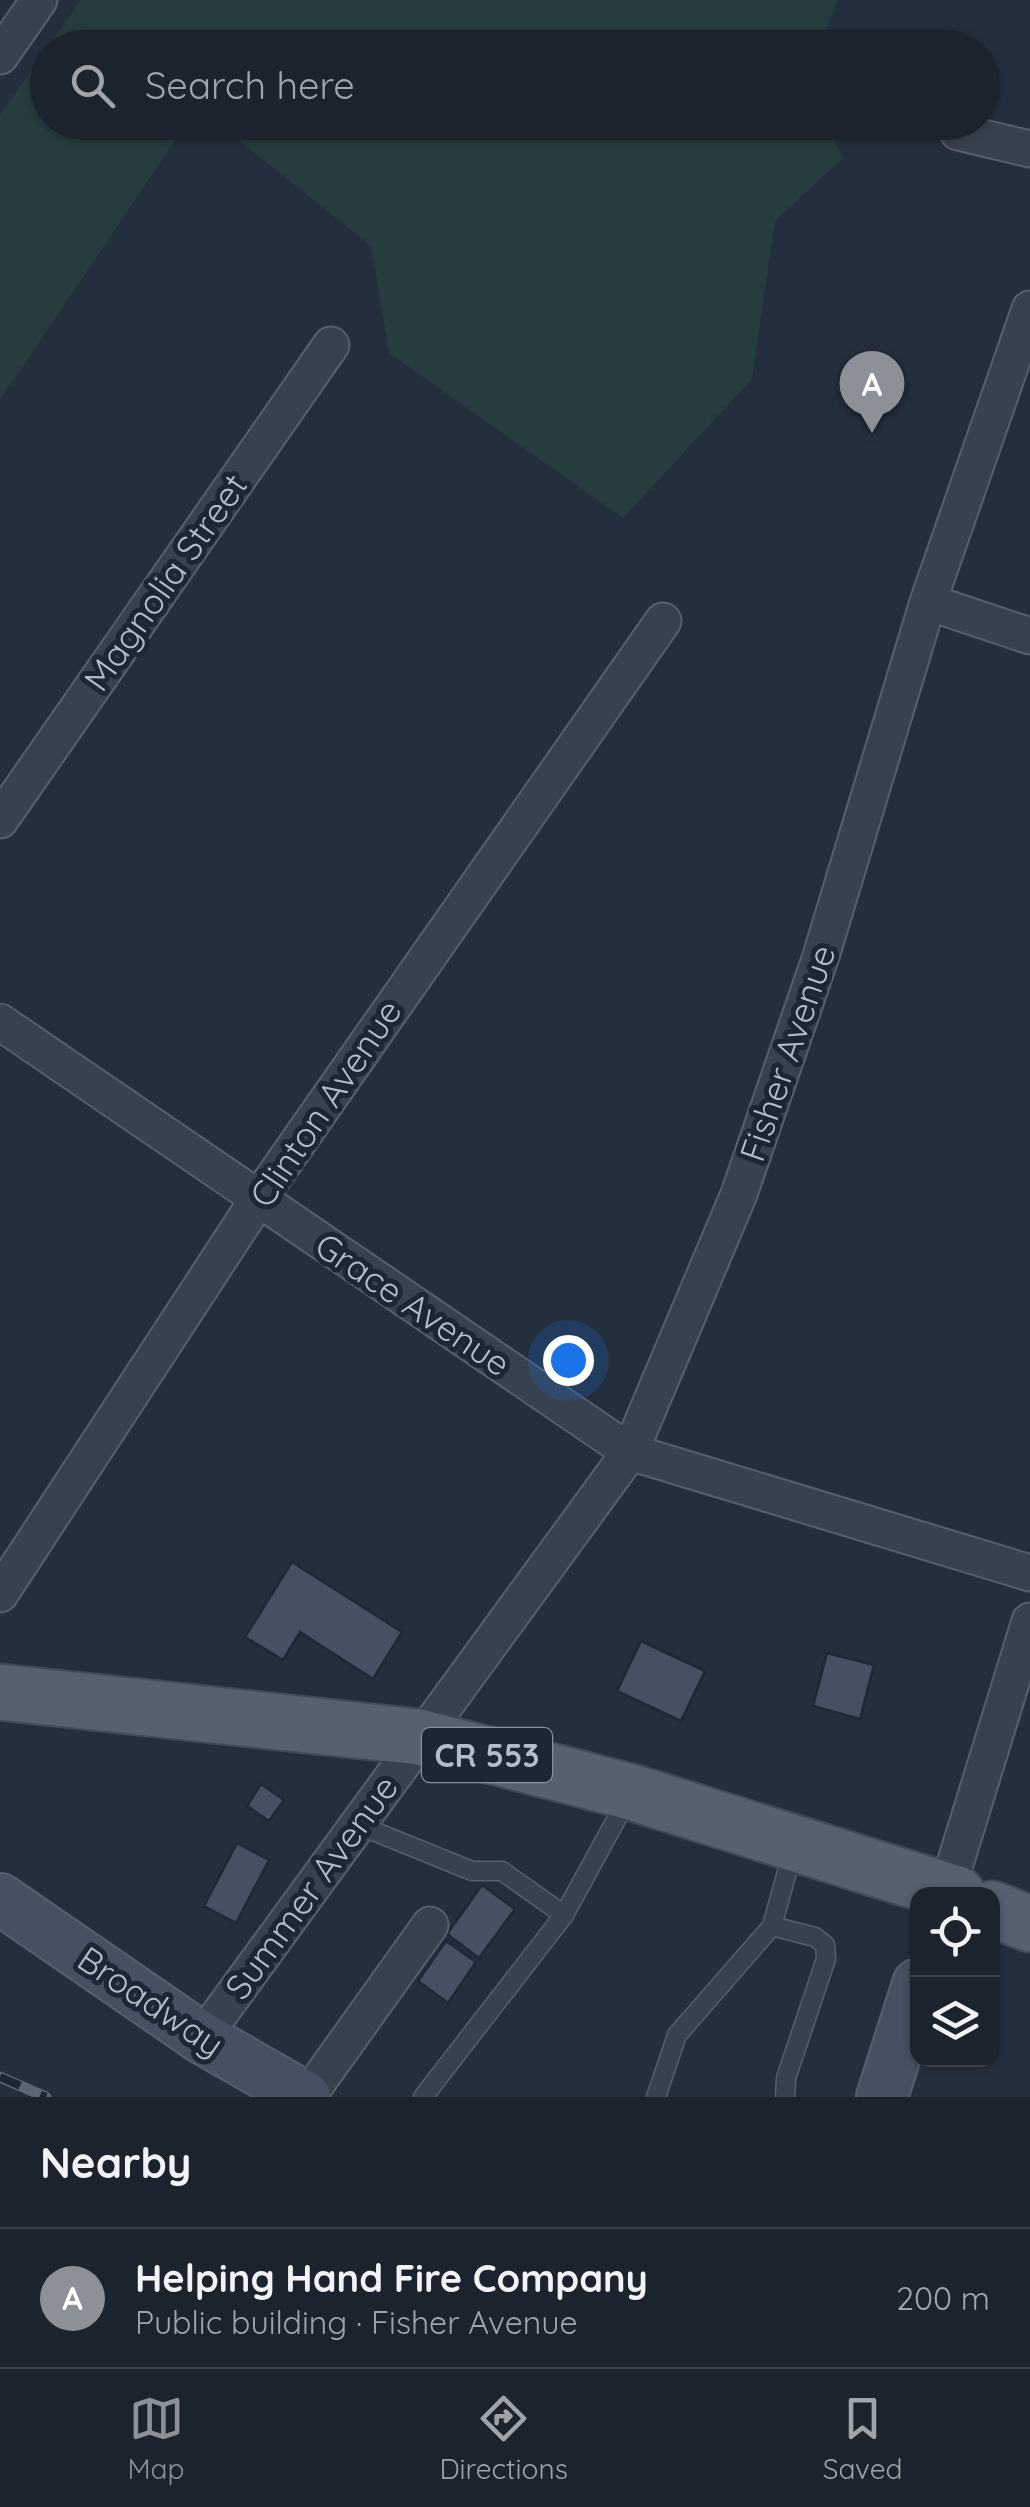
<!DOCTYPE html>
<html lang="en">
<head>
<meta charset="utf-8">
<style>
	:root { --surface:#1b232e; --page:#242b36; --text:#f1f3f6; --muted:#a0a4aa; --line:#39404a; --accent:#8c9099 }
	body { margin:0; font-family:Quicksand,sans-serif; background:var(--page); color:var(--text) }
	.controls { position:absolute; right:30px; bottom:30px; display:grid; overflow:hidden; border-radius:20px; box-shadow:0 2px 8px #0004 }
	.controls button { width:90px; height:90px; display:grid; place-items:center; padding:0; border:0; border-bottom:2px solid var(--line); background:var(--surface); color:var(--text); font:50px sans-serif }
	.you { position:absolute; left:568px; top:1360px; width:35px; height:35px; margin:-25px; border:8px solid #fff; border-radius:50%; background:#1a73e8; box-shadow:0 0 0 15px #1a73e833 }
	.badge { display:grid; place-items:center; width:65px; height:65px; border-radius:50%; background:var(--accent); color:#fff; font-size:32px; font-weight:700 }
	.pin { position:absolute; translate:-50% -82px; filter:drop-shadow(0 2px 5px #0008) }
	.pin::after { content:''; position:absolute; top:52px; width:35px; height:30px; background:inherit; clip-path:polygon(0 0,100% 0,50% 100%) }
	.list { margin:0; padding:0; list-style:none }
	h2 { display:flex; justify-content:space-between; align-items:center; height:130px; margin:0; padding:0 40px; font-size:42px }
	h2 small { font-size:32px; font-weight:400; color:var(--muted) }
	.list li { display:grid; grid-template-columns:65px 1fr auto; gap:30px; align-items:center; box-sizing:border-box; height:140px; padding:0 40px; border-top:2px solid var(--line) }
	.list b { display:block; font-size:38px; white-space:nowrap }
	.list p { margin:0; font-size:32px; white-space:nowrap; color:var(--muted) }
	.list em { font-size:32px; font-style:normal; color:var(--muted) }
	.icon { flex:none; width:55px; height:55px; fill:none; stroke:currentColor; stroke-width:2; stroke-linecap:round; stroke-linejoin:round }
	.map { position:relative; flex:none; width:1030px; height:2097px; overflow:hidden }
	.search { position:absolute; background:var(--surface); box-shadow:0 2px 8px #0004; left:30px; right:30px; top:30px; height:110px; display:flex; align-items:center; gap:25px; box-sizing:border-box; padding:0 35px; border-radius:55px; color:var(--muted); font-size:38px }
	.sheet { height:270px; background:var(--surface) }
	nav { display:flex; justify-content:space-around; align-items:center; box-sizing:border-box; height:140px; border-top:2px solid var(--line); background:var(--surface); font-size:28px; color:var(--muted) }
	nav a { display:grid; justify-items:center; gap:5px }
	nav .on { color:var(--accent) }
	.map>svg:first-child { display:block }
	.green { fill:#263c3f }
	.building { fill:#455162; stroke:#1f2835; stroke-width:2.5 }
	.lines { fill:none; stroke-linecap:round; stroke-linejoin:round }
	.lane-casing { stroke:#565f6c; stroke-width:21 }
	.street-casing { stroke:#565f6c; stroke-width:39 }
	.secondary-casing { stroke:#565f6c; stroke-width:54 }
	.primary-casing { stroke:#414a57; stroke-width:59 }
	.lane { stroke:#38414e; stroke-width:18 }
	.street { stroke:#38414e; stroke-width:35 }
	.secondary { stroke:#465061; stroke-width:50 }
	.primary { stroke:#56606e; stroke-width:55 }
	.rail-casing { stroke:#5a6575; stroke-width:11 }
	.rail { stroke:#1d2633; stroke-width:8; stroke-dasharray:22; stroke-linecap:butt }
	.labels { text-anchor:middle; dominant-baseline:central; stroke-width:10; stroke-linejoin:round; paint-order:stroke }
	.shield { fill:#1d2633; stroke:#878f9c; stroke-width:2.5 }
	.shield-label { font-size:32px; font-weight:bold; fill:#b4bcc9 }
	.street-label { font-size:35px; fill:#b4bcc9; stroke:#1d2633 }
</style>
</head>
<body>
<div class="map">
<svg width="1030" height="2097" viewBox="0 0 1030 2097">
	<rect width="100%" height="100%" fill="#242f3e"/>
	<path class="green" d="M81 0H837L820 47 48 48V122L187 123 0 400V115Z
		M217 123H826L843 158 775 221 752 379 623 518 389 353 371 246Z"/>
	<path class="building" d="M292 1562 402 1632 373 1679 300 1632 283 1660 245 1637Z
		M641 1641 705 1671 681 1721 617 1691Z
		M827 1653 874 1665 860 1719 813 1706Z
		M261 1784 284 1800 269 1821 247 1806Z
		M237 1843 269 1860 236 1923 204 1906Z
		M482 1885 515 1909 479 1958 447 1934Z
		M446 1941 476 1962 448 2003 418 1981Z"/>
	<g class="lines">
		<g class="lane-casing">
			<path id="lane" d="M356 1824 472 1871H502L564 1915 628 1798
				M423 2097 564 1915
				M656 2097 677 2035 772 1926
				M785 2097 786 2078 826 1959 825 1945 815 1937 772 1926 793 1850"/>
		</g>
		<g class="street-casing">
			<path id="street" d="M0 56 39 0
				M958 132 1030 149
				M928 602 1030 636
				M0 820 331 345
				M0 1022 630 1452 1030 1573
				M0 1594 259 1198 663 621
				M947 1890 1030 1621
				M202 2038 630 1452 739 1194 821 956 928 602 1030 309
				M307 2097 430 1925"/>
		</g>
		<g class="secondary-casing">
			<path id="secondary" d="M0 1899 202 2038 305 2097
				M882 2097 918 1984"/>
		</g>
		<g class="primary-casing">
			<path id="primary" d="M0 1692 419 1737 631 1792 957 1894
				M992 1909 1030 1924"/>
		</g>
		<use href="#lane" class="lane"/>
		<use href="#street" class="street"/>
		<use href="#secondary" class="secondary"/>
		<use href="#primary" class="primary"/>
		<g class="rail-casing">
			<path id="rail" d="M0 2077 46 2097"/>
		</g>
		<use href="#rail" class="rail"/>
	</g>
	<g class="labels">
		<rect class="shield" x="422" y="1728" width="130" height="54" rx="8"/>
		<g class="shield-label">
			<text x="487" y="1755">CR 553</text>
		</g>
		<g class="street-label">
			<text transform="translate(165 582) rotate(-55)">Magnolia Street</text>
			<text transform="translate(787 1053) rotate(-71)">Fisher Avenue</text>
			<text transform="translate(325 1103) rotate(-56)">Clinton Avenue</text>
			<text transform="translate(413 1304) rotate(34)">Grace Avenue</text>
			<text transform="translate(311 1887) rotate(-54)">Summer Avenue</text>
			<text transform="translate(151 2001) rotate(34)">Broadway</text>
		</g>
	</g>
</svg>
<div class="controls">
<button><svg class="icon" aria-label="locate" viewBox="0 0 24 24"><circle cx="12" cy="12" r="6"/><path d="M12 2v4M12 18v4M2 12h4M18 12h4"/></svg></button>
<button><svg class="icon" aria-label="layers" viewBox="0 0 24 24"><path d="M12 4l9 5-9 5-9-5zM3 14l9 5 9-5"/></svg></button>
</div>
<div class="you"></div>
<div class="pin badge" style="left:872px;top:433px">A</div>
<div class="search"><svg class="icon" aria-label="search" viewBox="0 0 24 24"><circle cx="10" cy="10" r="6"/><path d="M15 15l6 6"/></svg>Search here</div>
</div>
<section class="sheet">
<h2>Nearby<small></small></h2>
<ul class="list">
<li><span class="badge">A</span><div><b>Helping Hand Fire Company</b><p>Public building · Fisher Avenue</p></div><em>200 m</em></li>
</ul>
</section>
<nav>
<a class="on"><svg class="icon" aria-label="map" viewBox="0 0 24 24"><path d="M3 6l6-2 6 2 6-2v14l-6 2-6-2-6 2zM9 4v14M15 6v14"/></svg>Map</a>
<a><svg class="icon" aria-label="directions" viewBox="0 0 24 24"><path d="M12 3l9 9-9 9-9-9zM9 14v-3h6M13 9l2 2-2 2"/></svg>Directions</a>
<a><svg class="icon" aria-label="saved" viewBox="0 0 24 24"><path d="M7 4h10v16l-5-4-5 4z"/></svg>Saved</a>
</nav>
</body>
</html>
